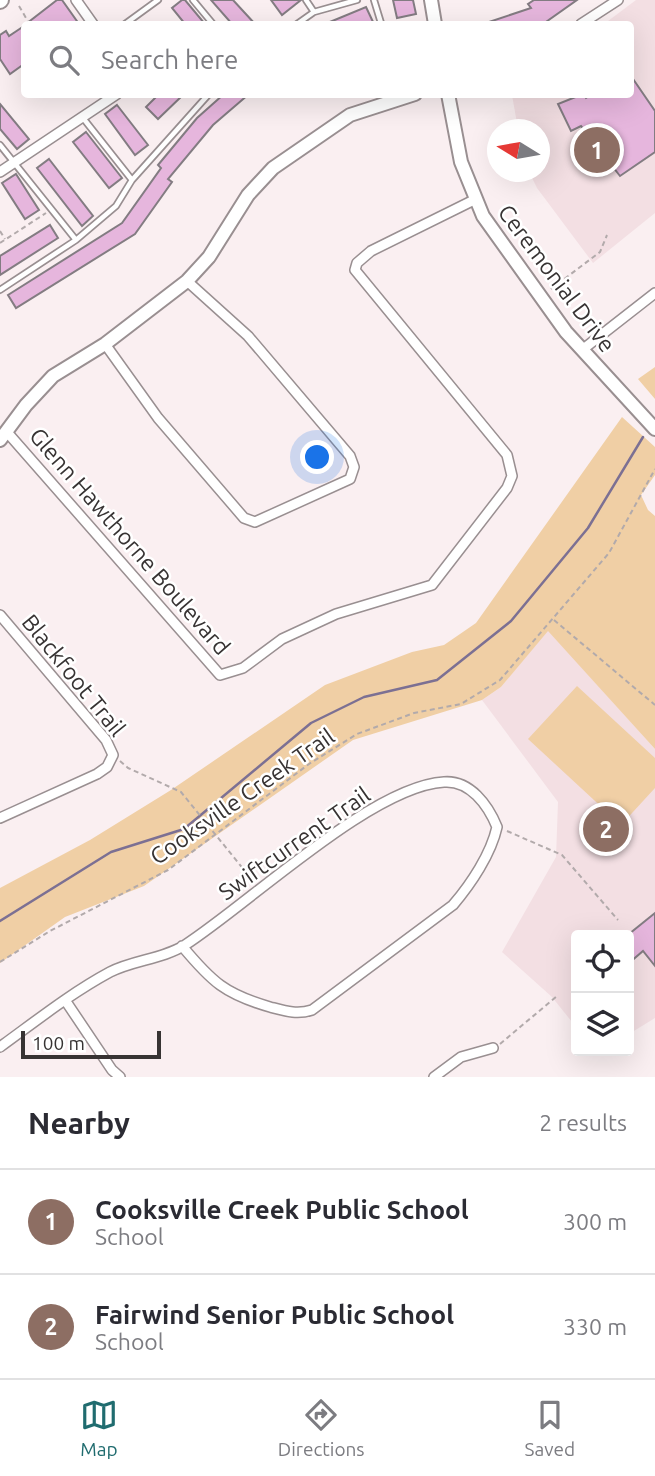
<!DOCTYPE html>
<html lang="en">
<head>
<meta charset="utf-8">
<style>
	:root { --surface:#fff; --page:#f7f7f7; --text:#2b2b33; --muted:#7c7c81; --line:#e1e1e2; --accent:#206c6f }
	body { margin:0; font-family:Ubuntu,sans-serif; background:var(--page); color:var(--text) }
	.controls { position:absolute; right:21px; bottom:21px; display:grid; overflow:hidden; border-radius:7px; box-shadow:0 7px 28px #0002 }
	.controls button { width:63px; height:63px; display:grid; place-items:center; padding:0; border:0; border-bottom:2px solid var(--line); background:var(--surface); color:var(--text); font:35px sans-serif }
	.compass { position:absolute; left:487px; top:119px; width:63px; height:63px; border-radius:50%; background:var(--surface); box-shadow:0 7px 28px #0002; rotate:281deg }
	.scale { position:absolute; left:21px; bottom:18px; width:140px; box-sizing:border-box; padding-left:7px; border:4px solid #373333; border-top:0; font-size:19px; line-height:24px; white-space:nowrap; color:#373333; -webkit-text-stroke:5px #fff; paint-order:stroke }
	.you { position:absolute; left:318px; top:458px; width:24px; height:24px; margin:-18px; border:5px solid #fff; border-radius:50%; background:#1a73e8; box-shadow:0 0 0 10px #1a73e833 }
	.badge { display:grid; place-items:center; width:46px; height:46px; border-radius:50%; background:var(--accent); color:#fff; font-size:23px; font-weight:700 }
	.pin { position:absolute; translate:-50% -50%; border:4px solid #fff; box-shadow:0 2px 7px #0006 }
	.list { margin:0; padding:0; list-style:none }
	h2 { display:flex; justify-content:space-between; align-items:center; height:91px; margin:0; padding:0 28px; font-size:30px }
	h2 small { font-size:23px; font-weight:400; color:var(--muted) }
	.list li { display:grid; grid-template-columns:46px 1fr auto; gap:21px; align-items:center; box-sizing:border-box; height:105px; padding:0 28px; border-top:2px solid var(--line) }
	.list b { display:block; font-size:26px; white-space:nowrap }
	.list p { margin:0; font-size:23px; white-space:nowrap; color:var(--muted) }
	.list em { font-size:23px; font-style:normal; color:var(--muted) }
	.icon { flex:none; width:38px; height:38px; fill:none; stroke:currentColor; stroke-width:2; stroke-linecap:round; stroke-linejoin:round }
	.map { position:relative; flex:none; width:655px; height:1077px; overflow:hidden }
	.search { position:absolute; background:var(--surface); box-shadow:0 7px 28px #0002; left:21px; right:21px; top:21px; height:77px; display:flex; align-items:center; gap:18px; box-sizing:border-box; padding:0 24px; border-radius:7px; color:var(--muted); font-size:26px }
	.sheet { height:301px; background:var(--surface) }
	nav { display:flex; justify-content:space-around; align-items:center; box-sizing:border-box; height:98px; border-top:2px solid var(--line); background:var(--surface); font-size:19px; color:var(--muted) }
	nav a { display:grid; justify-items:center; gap:4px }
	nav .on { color:var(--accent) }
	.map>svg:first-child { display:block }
	.built { fill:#f3dfe3 }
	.green { fill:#f0cfa5 }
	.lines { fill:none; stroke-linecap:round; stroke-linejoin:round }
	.stream { stroke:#7c7093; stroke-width:2.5 }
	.building { fill:#e6b6dd; stroke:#837c82; stroke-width:2 }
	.lane-casing { stroke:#998f91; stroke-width:8 }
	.street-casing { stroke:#998f91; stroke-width:12 }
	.secondary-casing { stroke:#998f91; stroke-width:16 }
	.primary-casing { stroke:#998f91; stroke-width:18 }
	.path { stroke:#b2aaab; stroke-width:2; stroke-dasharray:5 3.5; stroke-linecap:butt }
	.lane { stroke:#fff; stroke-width:4.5 }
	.street { stroke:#fff; stroke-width:9 }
	.secondary { stroke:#fff; stroke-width:12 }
	.primary { stroke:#fff; stroke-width:14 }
	.labels { text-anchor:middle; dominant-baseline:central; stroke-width:5; stroke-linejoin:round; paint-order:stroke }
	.street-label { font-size:23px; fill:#373333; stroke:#fff }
</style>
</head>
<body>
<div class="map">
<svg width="655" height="1077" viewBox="0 0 655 1077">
	<rect width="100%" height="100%" fill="#faeff1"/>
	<path class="built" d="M636 0H655V213L593 263 537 188 529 172H540V130L518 129 512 95 630 94V24H604Z
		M548 630 655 749V1018L629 1034V935H576V1027L552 997 502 952 556 857 558 802 482 700 501 687Z"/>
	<path class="green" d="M655 367V399L638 379Z
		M622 417 655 447V475L641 495 648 510 655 516V749L548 631 501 687 482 700 353 740 144 886 65 917 0 963V888L90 840 171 790 325 685 412 652 444 645 476 623Z
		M577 686 655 758V788L621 825 528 739Z"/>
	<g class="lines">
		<path class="stream" d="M0 921 111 852 184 829 311 723 364 697 437 680 511 621 588 528 643 437"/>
	</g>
	<path class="building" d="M57 0H62L79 24H26Z
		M182 0H185L205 24H185L172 8Z
		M211 0H233L255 24H232Z
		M271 0H301L282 15Z
		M393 0H413L416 14 397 18Z
		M534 0H577L543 24H483L531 8 528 4Z
		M366 7 374 24H325Z
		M24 26V64L10 74 0 59V35L6 31 9 36Z
		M631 76 655 111V152L620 176 581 126 571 131 558 104 583 94 586 98 592 94H631Z
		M159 94H184L158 119 146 107Z
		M224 94H249L213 125 168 179 172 182 135 234 16 308 8 295 122 223 161 168 158 165 197 118Z
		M0 104 29 139 17 149 0 129Z
		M117 105 148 145 135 155 105 114Z
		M86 132 122 178 109 188 73 142Z
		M49 159 93 216 82 226 37 168Z
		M16 174 39 210 25 219 2 183Z
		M50 225 58 238 0 275V256Z
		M655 913V966L643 951 629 963V934Z"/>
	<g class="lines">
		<g class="lane-casing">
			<path id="lane" d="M193 0 213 24
				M306 0 314 12
				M374 0 381 23
				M125 24 158 0
				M297 24 314 12 357 0
				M83 118 132 180
				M0 145 76 240
				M0 290 76 240 116 206 132 180 209 94"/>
		</g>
		<g class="street-casing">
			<path id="street" d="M76 0 93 24
				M581 24 618 0
				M0 172 117 94
				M105 344 158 418 244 518 255 522 350 479 354 467 350 456 248 336 187 281
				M582 350 655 293
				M6 431 220 675 243 668 282 639 336 614 432 585 507 488 512 476 507 455 355 270 357 263 371 251 474 200
				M0 615 106 740 113 755 107 767 97 774 0 818
				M65 1000 112 1070 120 1077
				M0 1047C36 1021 71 993 110 972 133 960 163 959 185 945 250 903 372 786 444 782 470 780 488 805 497 827 491 854 471 884 453 905L312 1010C297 1015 285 1011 270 1007 225 994 212 982 182 946
				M434 1077 461 1057 493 1048"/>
		</g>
		<g class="secondary-casing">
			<path id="secondary" d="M431 0 435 24
				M448 94 461 162 483 216 566 332 655 429
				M0 440 26 405 53 376 105 344 187 281 209 257 248 195 273 168 350 115 415 94"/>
		</g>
		<g class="primary-casing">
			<path id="primary" d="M0 1 1 0"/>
		</g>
		<path class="path" d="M19 6 29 23
			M0 231 5 239
			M0 243 46 213
			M551 289 600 252 607 235
			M554 620 655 705
			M120 761 128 768 181 792 253 881
			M507 831 562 855 618 920
			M0 962 50 931 168 870 309 764 357 734 414 713 461 704 500 680 609 553 655 469
			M500 1044 557 996"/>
		<use href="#lane" class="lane"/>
		<use href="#street" class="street"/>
		<use href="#secondary" class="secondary"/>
		<use href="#primary" class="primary"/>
	</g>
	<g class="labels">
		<g class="street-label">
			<text transform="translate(557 278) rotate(53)">Ceremonial Drive</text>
			<text transform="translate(130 541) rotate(49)">Glenn Hawthorne Boulevard</text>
			<text transform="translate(74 675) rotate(51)">Blackfoot Trail</text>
			<text transform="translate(242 796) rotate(-35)">Cooksville Creek Trail</text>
			<text transform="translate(294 843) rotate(-35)">Swiftcurrent Trail</text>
		</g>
	</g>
</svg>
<div class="controls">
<button><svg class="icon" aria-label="locate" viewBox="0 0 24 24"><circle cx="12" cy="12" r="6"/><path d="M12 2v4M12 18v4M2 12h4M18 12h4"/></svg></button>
<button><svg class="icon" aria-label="layers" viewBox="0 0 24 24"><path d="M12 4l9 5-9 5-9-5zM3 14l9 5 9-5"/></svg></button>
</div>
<svg class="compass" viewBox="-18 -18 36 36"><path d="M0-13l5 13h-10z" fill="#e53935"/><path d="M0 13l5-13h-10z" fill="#7c7c81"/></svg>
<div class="scale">100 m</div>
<div class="you"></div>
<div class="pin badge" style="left:597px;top:150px;background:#8d6e63">1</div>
<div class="pin badge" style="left:606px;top:829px;background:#8d6e63">2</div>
<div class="search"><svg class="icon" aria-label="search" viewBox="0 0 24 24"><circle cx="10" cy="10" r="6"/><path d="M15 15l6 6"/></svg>Search here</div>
</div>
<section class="sheet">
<h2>Nearby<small>2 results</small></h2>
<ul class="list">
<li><span class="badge" style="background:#8d6e63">1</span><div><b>Cooksville Creek Public School</b><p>School</p></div><em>300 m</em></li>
<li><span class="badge" style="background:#8d6e63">2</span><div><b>Fairwind Senior Public School</b><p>School</p></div><em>330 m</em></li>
</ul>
</section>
<nav>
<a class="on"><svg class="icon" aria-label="map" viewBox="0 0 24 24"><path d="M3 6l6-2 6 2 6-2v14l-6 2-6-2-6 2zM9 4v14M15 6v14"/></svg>Map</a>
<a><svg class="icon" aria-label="directions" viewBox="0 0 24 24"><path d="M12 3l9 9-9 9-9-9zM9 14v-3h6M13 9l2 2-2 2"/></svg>Directions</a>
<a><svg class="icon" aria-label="saved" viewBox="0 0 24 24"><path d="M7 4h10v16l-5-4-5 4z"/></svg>Saved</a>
</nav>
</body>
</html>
